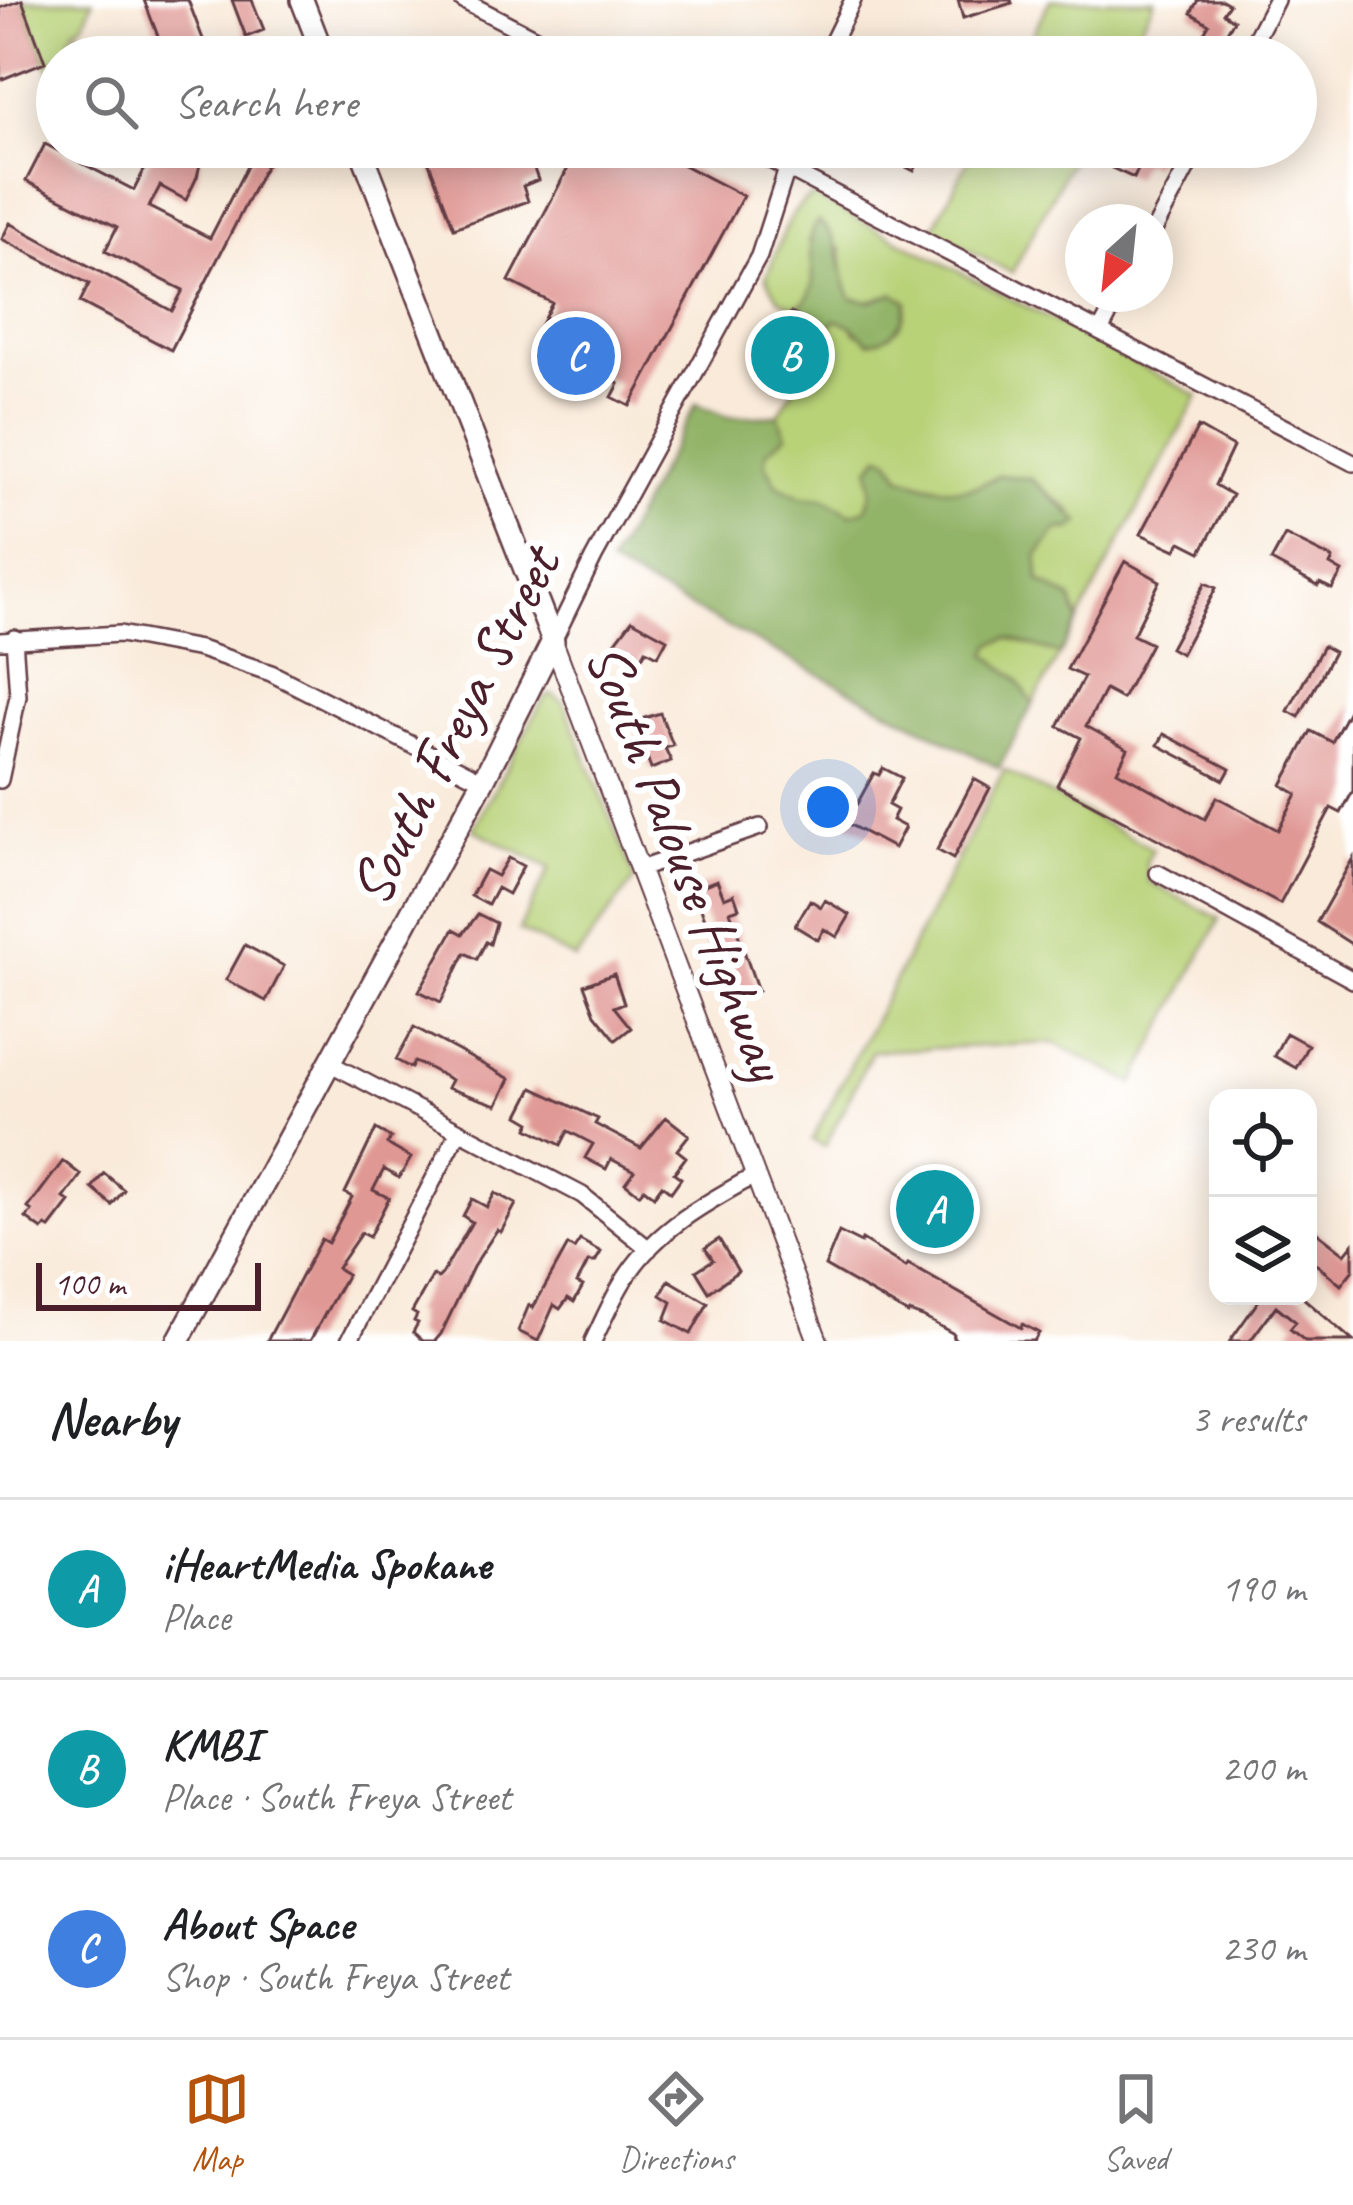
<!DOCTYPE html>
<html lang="en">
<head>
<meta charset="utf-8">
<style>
	:root { --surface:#fff; --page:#f6f6f6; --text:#202124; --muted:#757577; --line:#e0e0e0; --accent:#b45309 }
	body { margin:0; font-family:Caveat,sans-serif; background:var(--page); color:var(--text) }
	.controls { position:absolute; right:36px; bottom:36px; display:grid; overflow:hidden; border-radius:24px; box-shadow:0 6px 30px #0003 }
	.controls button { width:108px; height:108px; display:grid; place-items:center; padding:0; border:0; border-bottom:3px solid var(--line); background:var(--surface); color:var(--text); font:60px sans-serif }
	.compass { position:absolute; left:1065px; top:204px; width:108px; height:108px; border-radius:50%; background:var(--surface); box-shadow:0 6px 30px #0003; rotate:207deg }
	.scale { position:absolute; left:36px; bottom:30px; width:225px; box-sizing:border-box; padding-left:12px; border:6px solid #4a1f2b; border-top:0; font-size:33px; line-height:42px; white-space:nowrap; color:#4a1f2b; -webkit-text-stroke:9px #fff; paint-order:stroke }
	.you { position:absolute; left:828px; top:807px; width:42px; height:42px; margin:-30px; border:9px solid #fff; border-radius:50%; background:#1a73e8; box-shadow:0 0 0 18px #1a73e833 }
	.badge { display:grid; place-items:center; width:78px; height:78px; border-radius:50%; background:var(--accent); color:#fff; font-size:39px; font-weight:700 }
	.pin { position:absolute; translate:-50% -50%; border:6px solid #fff; box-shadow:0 3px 12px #0006 }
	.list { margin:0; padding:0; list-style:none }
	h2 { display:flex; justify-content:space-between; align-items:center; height:156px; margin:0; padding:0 48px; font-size:51px }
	h2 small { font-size:39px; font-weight:400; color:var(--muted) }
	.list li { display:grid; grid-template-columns:78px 1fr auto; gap:36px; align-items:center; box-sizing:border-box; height:180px; padding:0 48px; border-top:3px solid var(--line) }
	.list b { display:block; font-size:45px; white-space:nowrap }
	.list p { margin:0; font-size:39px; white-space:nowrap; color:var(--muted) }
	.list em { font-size:39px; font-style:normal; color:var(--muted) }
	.icon { flex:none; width:66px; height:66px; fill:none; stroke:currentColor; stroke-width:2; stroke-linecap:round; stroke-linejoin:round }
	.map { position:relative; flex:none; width:1353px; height:1341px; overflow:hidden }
	.search { position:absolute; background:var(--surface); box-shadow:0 6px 30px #0003; left:36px; right:36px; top:36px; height:132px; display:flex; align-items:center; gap:30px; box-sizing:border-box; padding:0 42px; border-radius:66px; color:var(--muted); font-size:45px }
	.sheet { height:696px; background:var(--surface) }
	nav { display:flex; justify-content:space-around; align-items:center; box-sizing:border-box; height:168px; border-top:3px solid var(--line); background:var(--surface); font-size:33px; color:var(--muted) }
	nav a { display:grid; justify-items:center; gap:6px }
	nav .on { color:var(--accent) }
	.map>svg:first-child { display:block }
	.green { fill:#b8d278; stroke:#817852; stroke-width:3 }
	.forest { fill:#92b468; stroke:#6e6a4a; stroke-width:3 }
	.building { fill:#e09894 }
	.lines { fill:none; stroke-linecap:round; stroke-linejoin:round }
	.minor-casing { stroke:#643d45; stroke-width:20 }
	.tertiary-casing { stroke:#643d45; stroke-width:22 }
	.secondary-casing { stroke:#643d45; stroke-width:26 }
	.minor { stroke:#fff; stroke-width:15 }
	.tertiary { stroke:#fff; stroke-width:18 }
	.secondary { stroke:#fff; stroke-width:21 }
	.labels { text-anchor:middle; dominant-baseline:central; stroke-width:12; stroke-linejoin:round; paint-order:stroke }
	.street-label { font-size:60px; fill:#4a1f2b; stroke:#fff }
</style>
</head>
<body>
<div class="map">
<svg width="1353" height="1341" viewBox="0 0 1353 1341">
	<rect width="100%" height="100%" fill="#fff"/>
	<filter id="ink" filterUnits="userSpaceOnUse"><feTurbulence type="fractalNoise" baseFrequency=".00833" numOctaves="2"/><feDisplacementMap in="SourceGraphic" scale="24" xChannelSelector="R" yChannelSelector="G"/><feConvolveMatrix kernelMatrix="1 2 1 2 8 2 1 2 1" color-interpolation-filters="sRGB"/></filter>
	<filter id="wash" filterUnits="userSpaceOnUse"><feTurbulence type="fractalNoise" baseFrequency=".004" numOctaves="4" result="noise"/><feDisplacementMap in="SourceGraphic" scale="48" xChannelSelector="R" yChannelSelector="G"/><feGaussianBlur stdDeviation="2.7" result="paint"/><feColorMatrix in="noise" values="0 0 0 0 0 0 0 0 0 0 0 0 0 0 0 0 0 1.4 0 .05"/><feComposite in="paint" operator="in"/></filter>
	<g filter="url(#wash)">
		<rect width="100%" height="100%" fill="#f9ead9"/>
		<path class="green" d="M22 0H93L84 23 75 28 70 39 76 38 79 31 84 37 100 35 110 57 105 52 101 57H57V88Z
			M1050 0H1155L1125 57H1021Z
			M975 147H1078L1012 273 932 231Z
			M814 196 1198 396 1078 621 1071 599 1039 581 1038 555 1057 530 1071 529 1072 512 1031 479 999 475C965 498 938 488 901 477L890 458 870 468 872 491 866 510 851 514 822 498 803 499 777 485 765 464 766 451 786 435 778 415 827 329 836 320 850 325 856 333 870 301 851 298 843 281 841 249 809 239 816 280 807 301 795 308 778 298 766 277C778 252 788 204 814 196Z
			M1008 638 1060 654 1033 704 1016 678 987 655 992 644Z
			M552 694 564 702 635 879 575 959 519 930 550 868 473 829 544 698Z
			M1004 770 1153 849 1146 862 1149 882 1220 919 1134 1083 1054 1043 872 1051 825 1147 812 1140Z"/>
		<path class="forest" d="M818 221C846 242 837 270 851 298L870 301 894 293 907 301C904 325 893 338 869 342L850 325 836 320 827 329 795 308C833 287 796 248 818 221Z
			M696 404 728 417 778 415 787 435 767 451 765 464 777 485 803 498H822L851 514 866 509 872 491 870 468 880 455 890 458 901 477C938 488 965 498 999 475L1031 479 1080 522 1071 529 1057 530 1038 555 1039 581 1071 599 1078 621 1060 654 1008 638 992 644 987 654 1016 678 1033 704 999 768 609 565Z"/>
		<g id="blocks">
			<path class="building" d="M22 0 45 62 0 80V8Z
				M144 0H188L206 47 197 51 199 57H166Z
				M232 0H252L264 30 246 37Z
				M958 0H1011L1012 3 963 18Z
				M1198 0H1222L1229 4 1223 13 1234 20 1211 57H1191L1209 24 1191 13Z
				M45 144 134 190 156 147H203L198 158 201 160 197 177 186 200 160 186 149 207 210 238 257 147H275L171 350 80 302 89 284 2 239 10 223 172 311 183 290 105 251 117 227 26 181Z
				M423 147H526L538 180 523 186 528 201 454 228Z
				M579 147H649L743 196 630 406 612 397 619 384 533 340 552 303 509 281Z
				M867 147H926L914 171Z
				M1122 147H1162L1153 165 1145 161 1140 165 1134 178 1112 168Z
				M791 313 805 320 793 341 812 351 805 366 794 360 783 381 762 370Z
				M1198 427 1233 447 1215 485 1232 495 1201 552 1181 542 1176 550 1141 534Z
				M1285 535 1333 559 1330 565 1342 572 1332 589 1320 583 1318 586 1271 561Z
				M1125 561 1160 581 1133 635 1151 644 1122 699 1105 690 1086 726 1128 749 1117 771 1205 819 1217 797 1278 830 1297 794 1282 785 1311 731 1332 742 1353 703V791L1341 813 1331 808 1280 904 1057 785 1081 738 1058 726 1084 677 1067 669Z
				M1205 583 1216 588 1181 654 1170 648Z
				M632 620 667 639 658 656 646 650 638 664 610 649Z
				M1323 646 1334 652 1299 717 1288 711Z
				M660 713 673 745 665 748 671 761 651 769 635 721Z
				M1164 734 1230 769 1224 780 1158 745Z
				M883 768 902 778 888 805 897 810 892 820 905 827 894 848 839 819 849 800 857 804 874 773 879 775Z
				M974 779 990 788 953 859 937 850Z
				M508 858 523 866 508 894 497 888 488 905 471 896 485 870 497 876Z
				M1353 858V945L1317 922Z
				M717 880 724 898 734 894 739 908 730 911 758 991 735 1001 694 889Z
				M810 900 821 907 825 900 850 915 837 937 824 929 818 940 795 926Z
				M478 914 496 923 490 944 486 942 477 959 465 953 441 1002 419 991 454 929 463 934Z
				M245 945 284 966 266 1001 226 980Z
				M614 974 624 1003 614 1007 631 1028 616 1040 595 1014 584 985Z
				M414 1027 510 1079 497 1105 447 1088 451 1080 427 1067 414 1062 411 1068 396 1060Z
				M1286 1033 1308 1045 1296 1068 1274 1056Z
				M533 1088 598 1119 595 1124 641 1148 666 1117 689 1135 677 1150 686 1157 674 1173 681 1178 671 1192 662 1185 654 1196 644 1188 639 1194 625 1183 634 1171 611 1159 606 1169 585 1158 593 1144 568 1131 561 1145 528 1128 531 1122 519 1115Z
				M376 1129 391 1138 387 1144 411 1158 399 1178 384 1169 373 1190 389 1198 369 1237 361 1233 337 1268 347 1274 310 1341H267L321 1239 328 1243 352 1197 345 1193Z
				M63 1161 81 1175 64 1198 70 1202 50 1228 46 1226 42 1230 26 1218 32 1211 28 1208Z
				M104 1173 124 1190 112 1205 92 1188Z
				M943 1178 960 1186 956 1194 963 1198 956 1214 968 1219 957 1242 915 1222 926 1200 931 1202Z
				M495 1193 516 1204 501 1232 497 1230 473 1267 441 1334 435 1341H423L413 1332 418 1323 414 1321 417 1315 412 1312 433 1275 438 1278 442 1274 472 1222 463 1216 472 1199 487 1207Z
				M1313 1229 1345 1254 1353 1244V1270L1341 1285 1315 1263 1308 1272V1236Z
				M839 1232 861 1243 862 1240 906 1267 908 1264 1021 1328 1022 1324 1039 1333 1034 1341H959L953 1338 954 1334 923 1317 909 1312 908 1314 825 1266Z
				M719 1239 738 1271 709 1292 696 1271 713 1260 705 1248Z
				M580 1240 601 1252 595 1262H588L577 1283 583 1286 574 1302 568 1298 560 1309 554 1305 538 1341 518 1331 529 1305 533 1308 568 1245 574 1249Z
				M669 1280 708 1303 691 1334 665 1320 672 1302 661 1295Z
				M1262 1296H1301L1353 1341H1305L1290 1329 1296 1322 1276 1306 1250 1341H1230Z"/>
		</g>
	</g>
	<g filter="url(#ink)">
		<use href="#blocks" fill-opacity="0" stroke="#643d45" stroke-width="3"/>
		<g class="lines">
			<g class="minor-casing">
				<path id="minor" d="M462 0 572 57
					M825 57 853 0
					M1246 57 1276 0
					M745 147 1353 463
					M1155 228 1198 147
					M1100 331 1120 294
					M0 641 120 634 200 649 271 673 483 781
					M553 641 594 557 759 256 794 147
					M0 780 18 696 14 638
					M640 869 760 827
					M1158 873 1353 980
					M331 1064 582 1195 649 1249
					M349 1341 459 1131
					M593 1341C604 1319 614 1294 628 1274 659 1228 707 1202 754 1176"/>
			</g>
			<g class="tertiary-casing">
				<path id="tertiary" d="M553 641 818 1341"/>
			</g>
			<g class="secondary-casing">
				<path id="secondary" d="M302 0 324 57
					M178 1341 483 781 553 641 360 147"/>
			</g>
			<use href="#minor" class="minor"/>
			<use href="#tertiary" class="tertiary"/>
			<use href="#secondary" class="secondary"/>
		</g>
	</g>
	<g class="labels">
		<g class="street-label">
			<text transform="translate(454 726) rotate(-63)">South Freya Street</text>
			<text transform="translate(687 861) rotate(69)">South Palouse Highway</text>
		</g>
	</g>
</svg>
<div class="controls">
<button><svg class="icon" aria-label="locate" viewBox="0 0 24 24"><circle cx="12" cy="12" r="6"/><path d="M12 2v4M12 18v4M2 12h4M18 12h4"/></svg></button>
<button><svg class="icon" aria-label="layers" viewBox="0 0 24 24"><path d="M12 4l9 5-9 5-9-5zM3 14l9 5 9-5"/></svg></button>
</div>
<svg class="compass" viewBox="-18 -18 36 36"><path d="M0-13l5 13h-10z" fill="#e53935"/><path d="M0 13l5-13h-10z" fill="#757577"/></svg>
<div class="scale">100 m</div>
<div class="you"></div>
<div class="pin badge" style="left:935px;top:1209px;background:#0f9aa8">A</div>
<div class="pin badge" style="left:790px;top:355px;background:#0f9aa8">B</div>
<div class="pin badge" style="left:576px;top:356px;background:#3f7fe0">C</div>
<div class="search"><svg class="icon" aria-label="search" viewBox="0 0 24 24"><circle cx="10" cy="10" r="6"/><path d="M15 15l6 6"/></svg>Search here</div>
</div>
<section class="sheet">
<h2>Nearby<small>3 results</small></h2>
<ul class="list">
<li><span class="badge" style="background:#0f9aa8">A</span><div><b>iHeartMedia Spokane</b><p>Place</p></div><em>190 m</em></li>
<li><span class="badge" style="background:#0f9aa8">B</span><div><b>KMBI</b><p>Place · South Freya Street</p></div><em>200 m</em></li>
<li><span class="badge" style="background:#3f7fe0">C</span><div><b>About Space</b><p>Shop · South Freya Street</p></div><em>230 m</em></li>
</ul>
</section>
<nav>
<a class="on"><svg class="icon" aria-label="map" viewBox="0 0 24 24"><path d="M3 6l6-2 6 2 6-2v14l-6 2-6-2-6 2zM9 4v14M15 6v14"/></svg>Map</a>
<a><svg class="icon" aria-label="directions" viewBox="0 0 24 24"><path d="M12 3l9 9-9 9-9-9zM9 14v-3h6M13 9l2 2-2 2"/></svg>Directions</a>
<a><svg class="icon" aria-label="saved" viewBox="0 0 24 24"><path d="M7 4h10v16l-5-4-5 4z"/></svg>Saved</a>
</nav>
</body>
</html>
